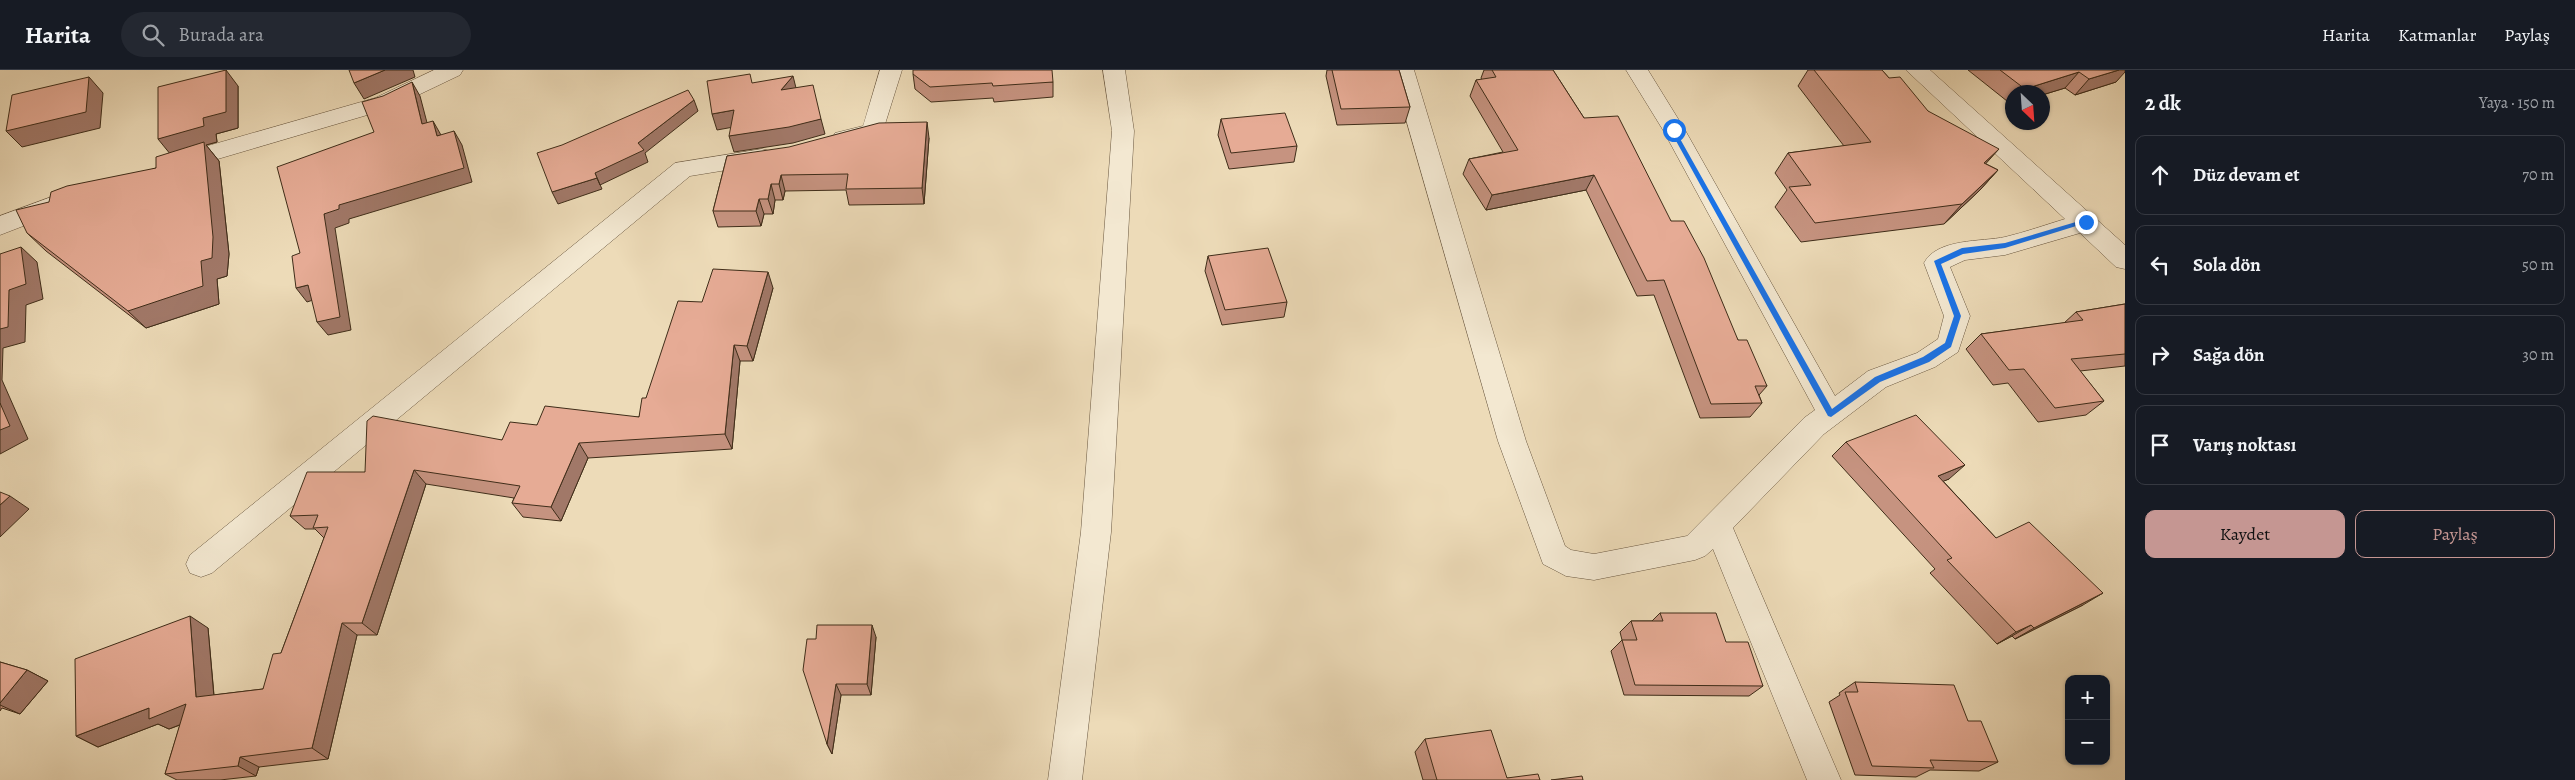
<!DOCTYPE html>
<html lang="tr">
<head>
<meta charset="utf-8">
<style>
	:root { --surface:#171b24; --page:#242831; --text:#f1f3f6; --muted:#9ea1a6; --line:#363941; --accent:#c59692 }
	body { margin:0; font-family:Alegreya,serif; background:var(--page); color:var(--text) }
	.controls { position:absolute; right:15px; bottom:15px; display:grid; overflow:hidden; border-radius:10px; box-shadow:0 1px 4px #0004 }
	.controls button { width:45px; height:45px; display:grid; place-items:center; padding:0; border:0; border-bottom:1px solid var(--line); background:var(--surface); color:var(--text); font:25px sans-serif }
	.compass { position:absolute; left:2005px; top:15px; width:45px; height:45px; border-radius:50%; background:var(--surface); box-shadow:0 1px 4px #0004; rotate:155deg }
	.stop { position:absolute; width:15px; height:15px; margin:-11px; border:4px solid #1a73e8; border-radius:50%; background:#fff }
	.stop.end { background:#1a73e8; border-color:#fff; box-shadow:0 1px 5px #0008 }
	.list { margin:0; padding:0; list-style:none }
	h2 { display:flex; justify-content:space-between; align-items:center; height:65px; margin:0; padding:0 20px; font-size:21px }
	h2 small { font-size:16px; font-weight:400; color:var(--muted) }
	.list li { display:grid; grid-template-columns:32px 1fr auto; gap:15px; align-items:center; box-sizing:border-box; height:80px; margin:0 10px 10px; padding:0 10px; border:1px solid var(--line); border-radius:10px }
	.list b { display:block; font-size:19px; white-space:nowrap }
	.list em { font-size:16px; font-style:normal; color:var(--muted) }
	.actions { display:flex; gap:10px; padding:15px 20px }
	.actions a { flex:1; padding:11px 0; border:1px solid var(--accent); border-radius:10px; text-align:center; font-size:18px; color:var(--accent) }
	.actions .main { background:var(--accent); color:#111 }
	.icon { flex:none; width:28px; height:28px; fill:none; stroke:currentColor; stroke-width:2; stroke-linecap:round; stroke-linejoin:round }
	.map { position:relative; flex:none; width:2125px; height:710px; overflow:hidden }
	header { display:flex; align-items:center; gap:30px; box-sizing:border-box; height:70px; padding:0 25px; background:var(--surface); border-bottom:1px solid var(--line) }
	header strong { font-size:24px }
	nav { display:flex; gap:28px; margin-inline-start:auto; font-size:18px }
	.search { width:350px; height:45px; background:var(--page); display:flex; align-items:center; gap:12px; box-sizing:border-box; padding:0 18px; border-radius:28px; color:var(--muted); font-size:19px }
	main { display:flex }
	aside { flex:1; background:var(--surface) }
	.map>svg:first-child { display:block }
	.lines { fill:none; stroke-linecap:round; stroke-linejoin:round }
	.street-casing { stroke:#6a5841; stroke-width:1 }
	.street { fill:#f3e8d1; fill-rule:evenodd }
	.wall { fill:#c69380; stroke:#3f2d19 }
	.shaded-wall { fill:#a17868; stroke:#3f2d19 }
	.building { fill:#e6ab95; stroke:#3f2d19 }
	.route { fill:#1a73e8 }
</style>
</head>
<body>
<header>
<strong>Harita</strong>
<div class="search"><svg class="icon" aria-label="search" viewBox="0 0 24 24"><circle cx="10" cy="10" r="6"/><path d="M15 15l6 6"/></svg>Burada ara</div>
<nav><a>Harita</a><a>Katmanlar</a><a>Paylaş</a></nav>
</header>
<main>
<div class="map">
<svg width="2125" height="710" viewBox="0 0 2125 710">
	<rect width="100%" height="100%" fill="#eddbb8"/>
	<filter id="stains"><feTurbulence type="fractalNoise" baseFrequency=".004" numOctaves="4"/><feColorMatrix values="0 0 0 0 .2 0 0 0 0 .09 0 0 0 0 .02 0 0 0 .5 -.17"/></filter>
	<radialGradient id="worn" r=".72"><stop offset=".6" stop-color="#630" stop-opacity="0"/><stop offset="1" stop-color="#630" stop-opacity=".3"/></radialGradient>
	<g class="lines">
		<g class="street-casing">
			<path id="street" d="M434 0H463L460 5 391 38 177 101 169 99 165 93 169 87 375 28Z
				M880 0H902L881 67 843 77 835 75 832 69 835 63 863 56Z
				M1103 0H1125L1134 61 1111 462 1082 710H1048L1081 462 1112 61Z
				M1392 0H1414L1526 371 1565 476 1571 480 1594 484 1687 466 1804 348 1815 340 1663 60 1626 0H1648L1685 60 1835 326 1868 301 1917 283 1938 269 1944 246 1924 193C1937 168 1982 172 2005 167 2026 162 2045 155 2065 149L1906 0H1930L2125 175V199L2116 197 2080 163 2005 185 1965 190 1950 197 1970 246 1958 282 1935 297 1886 317 1824 364 1733 458 1841 710H1807L1713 479 1705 486 1695 490 1594 510 1566 506 1543 494 1498 371Z
				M762 79 770 81 774 87 770 93 690 106 212 503 201 507 190 503 186 494 190 485 675 93Z
				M54 126 62 129 66 135 62 141 0 165V146Z"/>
		</g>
		<use href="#street" class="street"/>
	</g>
	<path class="wall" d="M1327 0H1399L1410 37 1405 53 1337 55 1326 6Z
		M1484 0H1553L1584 48 1671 151 1738 270 1767 316 1759 325 1762 333 1750 347 1700 348 1654 225 1637 226 1586 120 1486 140 1463 104 1469 89 1503 82 1470 26 1476 10H1482L1481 8Z
		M1808 0H1882L1889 8 1928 41 1986 94 1998 100 1980 120 1944 154 1801 172 1775 137 1787 120 1775 103 1788 83 1844 76 1798 16Z
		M1968 0H2125L2116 12 2075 25 2065 18 2042 25V22H2012V35Z
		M913 4 1053 12V27L994 32 993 28 931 32 915 19Z
		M238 16V58L216 64 217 72 206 75 219 91 229 184 227 206 217 209 219 234 146 258 46 181 27 163 49 132 156 98 169 83Z
		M1221 49 1297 76 1294 92 1229 99 1218 65Z
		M929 68 924 134 849 135 846 120 785 121 783 130H775L773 144H764L761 156 718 157 713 141 727 86Z
		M1208 186 1287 232 1284 247 1222 255 1205 201Z
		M773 218 753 291H740L732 379 588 388 561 451 523 447 512 433 514 428 426 414 377 565H357L328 689 259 697 256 706 220 710H177L165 704 180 655 169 659 158 654 98 677 76 666 208 558 214 625 263 619 281 583 324 468 315 459H305L290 446 365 402 502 370 537 355 639 347 646 328 702 232Z
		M2125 234V296L2080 301 2104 331 2086 345 2038 352 2008 313 1993 315 1966 279 1981 264 2064 253 2076 242Z
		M1846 372 1949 409 1943 411 1996 468 2083 535 2015 569 2012 566 1997 574 1930 503 1935 499 1832 386Z
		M1660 543 1726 572 1763 616 1749 626 1624 625 1611 581 1622 570 1620 562 1631 551H1652Z
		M876 567 871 625H841L832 684 827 674 816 569Z
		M0 592 27 600 48 611 20 644 2 638 0 641Z
		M1855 612 1968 651 1998 692 1979 701 1930 700 1916 707 1855 705 1829 632 1840 625 1839 623Z
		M1425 669 1507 708 1540 710H1423L1415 682Z"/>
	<path class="shaded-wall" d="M226 0 238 16V58L216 64 217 72 206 75 219 91 229 184 227 206 217 209 219 234 146 258 128 241 201 191 171 85 158 69 203 48Z
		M385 0H413L415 7 364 29 354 13Z
		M2119 0H2125V2L2116 12 2075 25 2089 9Z
		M2079 2 2065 18 2042 25V22H2023L2025 19Z
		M793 6 797 22 781 20Z
		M89 7 103 23 100 58 22 77 6 61Z
		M412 12 420 26 431 68 422 54Z
		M694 30 698 41 645 83 648 92 600 115 595 103 638 73Z
		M734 40 739 56 717 60 712 44Z
		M821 49 825 64 793 73 734 82 729 66Z
		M433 51 441 65 437 66Z
		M927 52 929 68 924 134 922 118Z
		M454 61 462 75 472 112 349 149V153L335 158 351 260 328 265 317 252 324 144Z
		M1999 79 1981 99 1984 93Z
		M1998 100 1980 120 1944 154 1962 134Z
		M781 105 785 121 783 130 779 114Z
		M1594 105 1586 120 1486 140 1492 125Z
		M597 108 602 119 558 134 552 122Z
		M771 114 775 130 773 144 768 129Z
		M759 129 764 144 761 156 756 141Z
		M21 177 37 192 43 229 26 235 25 272 3 278 2 310 28 369 0 384V259L9 220Z
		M768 202 773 218 753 291 747 276Z
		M308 215 319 228 307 232 296 218Z
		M734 275 740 291 732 379 725 364Z
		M579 373 588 388 561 451 551 437Z
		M1965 395 1949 409 1922 420 1938 406Z
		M414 400 426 414 377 565 362 553Z
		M10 426 29 439 0 467V435Z
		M2103 523 2083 535 2015 569 2034 558Z
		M190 546 208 558 215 639 196 627Z
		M342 553 357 565 328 689 312 678Z
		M872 555 876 567 871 625 867 614Z
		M2031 555 2012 566 1997 574 2016 562Z
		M27 600 48 611 20 644 0 635V633Z
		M836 614 841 625 832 684 827 674Z
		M186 634 205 645 169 659 158 654 98 677 76 666 149 638Z
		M240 687 259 697 256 706 238 696Z"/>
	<path class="building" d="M226 0V42L203 48 204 56 158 69V17Z
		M349 0H385L354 13Z
		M913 0H1052L1053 12 993 16 992 13 930 17 913 4Z
		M1332 0H1399L1410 37 1341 39Z
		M1492 0H1553L1584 48 1618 46 1671 151H1684L1704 188 1738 270H1747L1767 316H1755L1762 333 1711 334 1664 210 1647 211 1594 105 1492 125 1469 89 1518 80 1476 10 1496 7Z
		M1814 0H1882L1889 8 1900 7 1928 41 1999 79 1984 93 1998 100 1962 134 1815 153 1789 117 1811 115 1788 83 1871 72Z
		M2000 0H2119L2089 9 2079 2 2025 19Z
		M750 4 752 13 793 6 781 20 813 15 821 49 789 57 729 66 734 40 712 44 707 11Z
		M89 7 86 42 6 61 12 25Z
		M412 12 422 54 433 51 437 66 454 61 464 98 339 135V139L324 144 340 247 317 252 308 215 296 218 292 186 300 183 277 97 374 62 362 32 383 26Z
		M688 20 694 30 638 73 644 80 595 103 597 108 552 122 537 83 562 75Z
		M1285 43 1297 76 1231 83 1221 49Z
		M927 52 922 118 846 119 848 104 781 105 779 114H771L768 129H759L756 141H713L727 86 789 77 879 53Z
		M204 72 213 167 212 188 201 191 203 216 128 241 27 163 16 140 49 132 51 122 67 116 156 98V87Z
		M21 177 26 214 9 220 8 257 0 259V184Z
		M1268 178 1287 232 1225 240 1208 186Z
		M713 199 768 202 747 276 734 275 725 364 579 373 551 437 512 433 520 416 414 400 362 553H342L312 678 240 687 238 696 165 704 186 634 149 649V638L76 666 75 589 190 546 196 627 263 619 273 584 281 583 328 457 313 458 318 445 290 446 307 402H365L367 351 373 346 502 370 510 352 537 355 545 336 639 347 642 328H646L678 231 702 232Z
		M2125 234V284L2071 289 2104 331 2055 338 2024 299 2009 300 1981 264 2083 250 2076 242Z
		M0 333 10 356 0 360Z
		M1916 345 1965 395 1938 406 1996 468 2029 452 2103 523 2034 558 2031 555 2016 562 1947 490 1952 488 1846 372Z
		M0 422 10 426 0 435Z
		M1660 543H1716L1726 572H1748L1763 616 1635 615 1622 570H1637L1631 551H1663Z
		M817 555H872L867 614H836L827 674 803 600 807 569H816Z
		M0 592 27 600 0 633Z
		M1855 612 1954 615 1968 651H1981L1998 692 1930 690 1934 698 1872 696 1845 622H1858Z
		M1491 660 1507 708 1538 704 1540 710H1437L1425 669Z
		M1582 706 1583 710H1551Z"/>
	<path class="route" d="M1674 58 1832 339 1875 307 1923 287 1945 273 1954 246 1934 191 1962 178 2005 173 2086 149 2089 152 2005 178 1963 184 1941 194 1961 246 1951 277 1929 292 1880 312 1831 347 1828 346 1670 60Z"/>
	<rect width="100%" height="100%" filter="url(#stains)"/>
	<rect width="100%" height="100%" fill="url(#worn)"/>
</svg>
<div class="controls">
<button>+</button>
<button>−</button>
</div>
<svg class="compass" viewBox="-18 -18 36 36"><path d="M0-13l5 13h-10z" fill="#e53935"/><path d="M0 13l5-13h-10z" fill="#9ea1a6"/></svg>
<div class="stop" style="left:1674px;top:60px"></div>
<div class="stop end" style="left:2086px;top:152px"></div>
</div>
<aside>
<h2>2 dk<small>Yaya · 150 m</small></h2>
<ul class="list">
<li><svg class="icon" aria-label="ahead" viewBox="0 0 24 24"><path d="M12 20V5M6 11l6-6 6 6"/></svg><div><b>Düz devam et</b></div><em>70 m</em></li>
<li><svg class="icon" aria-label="left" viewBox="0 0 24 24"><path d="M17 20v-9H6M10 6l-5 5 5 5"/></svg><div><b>Sola dön</b></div><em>50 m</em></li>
<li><svg class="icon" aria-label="right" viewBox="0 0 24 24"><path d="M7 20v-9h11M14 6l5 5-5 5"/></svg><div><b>Sağa dön</b></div><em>30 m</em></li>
<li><svg class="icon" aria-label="arrive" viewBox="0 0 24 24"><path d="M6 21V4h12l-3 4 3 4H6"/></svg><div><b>Varış noktası</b></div></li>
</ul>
<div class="actions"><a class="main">Kaydet</a><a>Paylaş</a></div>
</aside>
</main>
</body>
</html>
